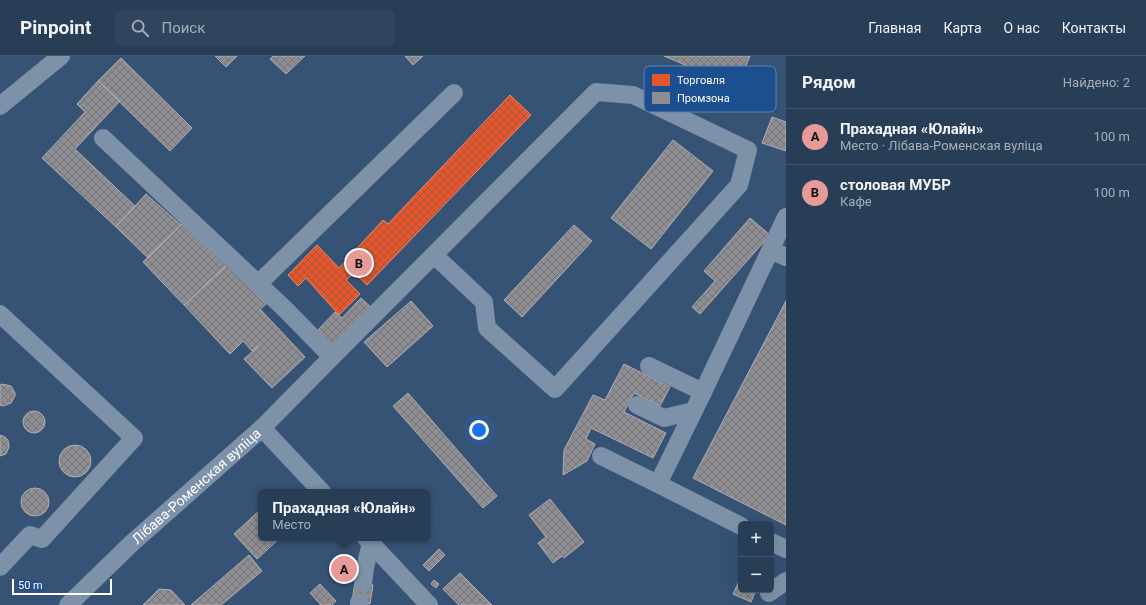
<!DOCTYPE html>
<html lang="ru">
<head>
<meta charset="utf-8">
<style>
	:root { --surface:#283e57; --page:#30455d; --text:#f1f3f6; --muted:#a5aeba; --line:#44576d; --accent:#e69b98 }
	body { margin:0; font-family:Roboto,sans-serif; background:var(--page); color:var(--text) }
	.controls { position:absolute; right:12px; bottom:12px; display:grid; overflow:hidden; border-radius:6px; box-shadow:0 4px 16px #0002 }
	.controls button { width:36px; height:36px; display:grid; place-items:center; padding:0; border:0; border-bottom:1px solid var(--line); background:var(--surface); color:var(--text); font:20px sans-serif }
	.scale { position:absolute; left:12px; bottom:10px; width:100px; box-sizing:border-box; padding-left:4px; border:2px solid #fff; border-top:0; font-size:11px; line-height:14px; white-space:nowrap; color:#fff; -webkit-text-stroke:3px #1b4f8f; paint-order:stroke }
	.you { position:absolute; left:479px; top:374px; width:14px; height:14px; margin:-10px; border:3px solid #fff; border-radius:50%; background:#1a73e8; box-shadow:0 0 0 6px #1a73e833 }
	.badge { display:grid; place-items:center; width:26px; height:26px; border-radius:50%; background:var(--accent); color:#111; font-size:13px; font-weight:700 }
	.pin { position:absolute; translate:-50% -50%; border:2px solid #fff; box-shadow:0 1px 4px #0006 }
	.popup { position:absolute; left:258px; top:433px; width:172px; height:52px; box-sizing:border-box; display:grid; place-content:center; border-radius:6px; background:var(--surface); filter:drop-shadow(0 1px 3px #0005); font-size:13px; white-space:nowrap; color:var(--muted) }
	.popup b { font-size:15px; color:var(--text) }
	.popup::after { content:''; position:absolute; left:50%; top:100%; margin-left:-8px; border:8px solid transparent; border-top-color:var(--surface) }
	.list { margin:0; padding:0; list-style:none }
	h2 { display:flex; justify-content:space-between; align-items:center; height:52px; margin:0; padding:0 16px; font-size:17px }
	h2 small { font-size:13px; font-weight:400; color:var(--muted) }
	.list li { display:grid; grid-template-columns:26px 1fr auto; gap:12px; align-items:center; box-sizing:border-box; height:56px; padding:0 16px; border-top:1px solid var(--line) }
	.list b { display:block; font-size:15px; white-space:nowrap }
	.list p { margin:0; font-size:13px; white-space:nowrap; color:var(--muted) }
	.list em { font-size:13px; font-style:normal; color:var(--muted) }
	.icon { flex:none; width:22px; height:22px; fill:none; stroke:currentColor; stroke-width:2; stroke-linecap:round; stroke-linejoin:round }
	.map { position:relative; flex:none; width:786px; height:549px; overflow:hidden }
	header { display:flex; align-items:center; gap:24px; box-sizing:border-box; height:56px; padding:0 20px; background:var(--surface); border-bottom:1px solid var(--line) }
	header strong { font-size:19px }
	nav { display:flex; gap:22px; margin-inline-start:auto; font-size:14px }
	.search { width:280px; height:36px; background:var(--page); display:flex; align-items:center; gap:10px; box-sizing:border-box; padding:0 14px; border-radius:6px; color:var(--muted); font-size:15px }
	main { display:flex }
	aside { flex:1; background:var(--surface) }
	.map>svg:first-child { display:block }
	.shops { fill:url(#shops-cross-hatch); stroke:#ec896d }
	.industry { fill:url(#industry-cross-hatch); stroke:#afafb3 }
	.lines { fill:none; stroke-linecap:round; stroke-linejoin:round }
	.minor { stroke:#7d92a8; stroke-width:18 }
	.labels { text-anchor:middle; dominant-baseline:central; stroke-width:4; stroke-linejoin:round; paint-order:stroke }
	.street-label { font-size:14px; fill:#fff; stroke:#1b4f8f }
	.key { fill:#1b4f8f; stroke:#5f84b1; stroke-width:1 }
	.key-label { font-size:11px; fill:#fff }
</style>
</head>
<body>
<header>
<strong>Pinpoint</strong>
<div class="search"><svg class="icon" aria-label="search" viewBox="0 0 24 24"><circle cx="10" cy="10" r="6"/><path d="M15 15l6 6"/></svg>Поиск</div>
<nav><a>Главная</a><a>Карта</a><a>О нас</a><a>Контакты</a></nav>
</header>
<main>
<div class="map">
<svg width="786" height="549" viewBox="0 0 786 549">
	<defs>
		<pattern id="shops-cross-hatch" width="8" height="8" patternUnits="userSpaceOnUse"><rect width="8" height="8" fill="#e4572e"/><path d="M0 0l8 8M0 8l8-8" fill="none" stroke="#af5338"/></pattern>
		<pattern id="industry-cross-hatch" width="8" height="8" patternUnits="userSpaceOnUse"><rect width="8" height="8" fill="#8d8d92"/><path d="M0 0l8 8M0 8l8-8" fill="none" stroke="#76767a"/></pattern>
	</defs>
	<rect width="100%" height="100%" fill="#365274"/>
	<path class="shops" d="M510 39 531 59 367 229 354 217 346 224 360 238 339 259 306 222 298 230 288 219 317 189 339 212 383 164 388 168Z"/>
	<path class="industry" d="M215 0H237L226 11Z
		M273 0H305L286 18 270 3Z
		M405 0H423L413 9Z
		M664 0H750L737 31Z
		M121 2 192 72 170 95 98 25Z
		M98 25 120 45 75 93 135 150 116 171 42 102 85 56 77 48Z
		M772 61 786 66V95L762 87Z
		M673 84 713 115 651 193 611 162Z
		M146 138 181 169 148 202 116 171Z
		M750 162 770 179 700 258 692 251 715 225 704 215Z
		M185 165 228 208 184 249 143 206Z
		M574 169 592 185 522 261 504 244Z
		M228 208 266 248 260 253 305 301 272 332 244 303 259 290 252 295 243 285 230 298 184 249Z
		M361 242 374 254 334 295 317 275 335 256 342 262Z
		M411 245 433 270 387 311 364 286Z
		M786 245V469L693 422Z
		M624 308 670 331 660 350 634 337 624 356 666 377 653 402 591 372 586 383 595 388 587 405 563 419 564 394 593 339 605 344Z
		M2 328 11 330 15 337V340L11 347 3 350 0 349V329Z
		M408 337 497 440 483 452 393 350Z
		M23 366a11 11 0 1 1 22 0a11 11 0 1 1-22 0Z
		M0 379 5 381 8 384 9 391 6 398 0 400Z
		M59 405a16 16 0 1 1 32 0a16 16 0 1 1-32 0Z
		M21 446a14 14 0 1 1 28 0a14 14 0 1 1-28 0Z
		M550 443 584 486 564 502 562 500 553 507 538 487 546 481 529 459Z
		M261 453V482H280L257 503 234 478Z
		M439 493 445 499 429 515 423 509Z
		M249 499 262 515 221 549H191Z
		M344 502 355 514 344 524 333 512Z
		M460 517 492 549H459L443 533Z
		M740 523 741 524V534H756L751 546 733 538Z
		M434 524 439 528 436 532 431 528Z
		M355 526 373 529 370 548 352 545Z
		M320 528 336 545 332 549H321L310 537Z
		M159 533 171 534 185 549H143Z"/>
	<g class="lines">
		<g class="minor">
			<path d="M0 50 61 0"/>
			<path d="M103 82 285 253 332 301 262 372"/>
			<path d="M771 194 786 201"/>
			<path d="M258 228 454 37"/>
			<path d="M0 258 134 382 42 483 30 479 0 511"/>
			<path d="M332 301 596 36 633 39 748 94 739 129 555 333 487 272 484 246 434 199"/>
			<path d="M649 310 703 336"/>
			<path d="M637 349 664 362 693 355"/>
			<path d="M601 400 658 428"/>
			<path d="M741 470 658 428 703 336 786 161"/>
			<path d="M366 482 429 549"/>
			<path d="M771 486 786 493"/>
			<path d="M363 527 365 512 371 487"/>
			<path d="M769 537 786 525"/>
			<path id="s1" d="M68 549 132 487 262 372 322 436"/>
			<path d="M359 549V546"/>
		</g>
	</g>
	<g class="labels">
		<g class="street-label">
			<text stroke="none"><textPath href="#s1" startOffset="175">Лібава-Роменская вуліца</textPath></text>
		</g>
	</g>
	<rect x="644" y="10" width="132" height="46" rx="6" class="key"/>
	<rect x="652" y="18" width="18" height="12" fill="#e4572e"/>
	<rect x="652" y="36" width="18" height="12" fill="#8d8d92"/>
	<g class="key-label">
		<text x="677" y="28">Торговля</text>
		<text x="677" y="46">Промзона</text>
	</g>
</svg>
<div class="controls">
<button>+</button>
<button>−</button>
</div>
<div class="scale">50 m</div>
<div class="you"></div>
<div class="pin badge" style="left:344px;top:513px">A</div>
<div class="popup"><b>Прахадная «Юлайн»</b>Место</div>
<div class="pin badge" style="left:359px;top:207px">B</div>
</div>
<aside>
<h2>Рядом<small>Найдено: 2</small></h2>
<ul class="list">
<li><span class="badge">A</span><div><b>Прахадная «Юлайн»</b><p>Место · Лібава-Роменская вуліца</p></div><em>100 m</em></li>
<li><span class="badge">B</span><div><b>столовая МУБР</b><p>Кафе</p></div><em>100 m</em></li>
</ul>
</aside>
</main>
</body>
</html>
